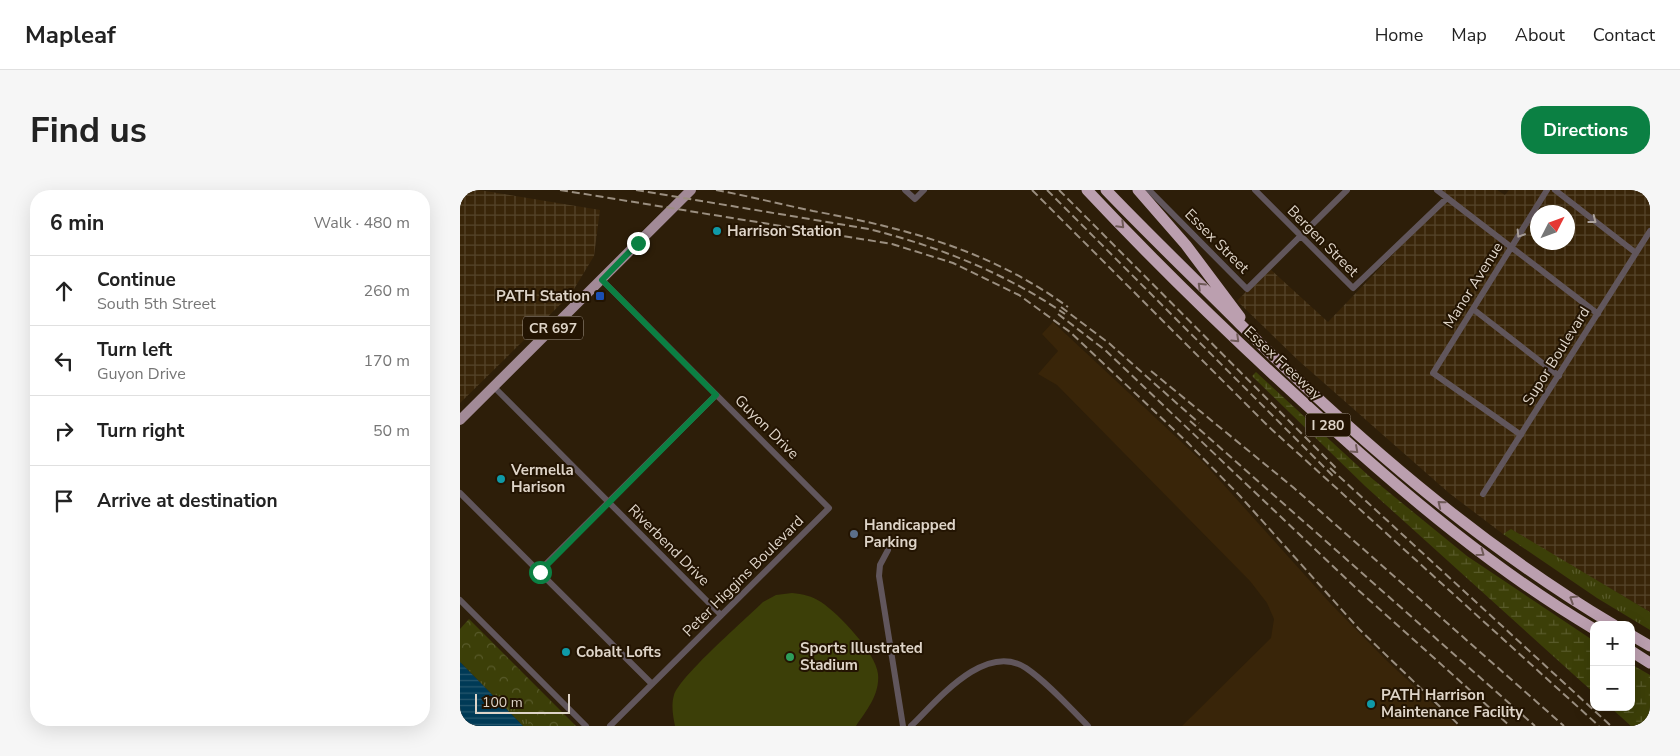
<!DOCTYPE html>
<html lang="en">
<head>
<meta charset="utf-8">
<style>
	:root { --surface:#fff; --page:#f6f6f6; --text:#222; --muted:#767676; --line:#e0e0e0; --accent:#0b8043 }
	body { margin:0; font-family:"Nunito Sans",sans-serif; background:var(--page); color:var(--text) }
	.controls { position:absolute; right:15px; bottom:15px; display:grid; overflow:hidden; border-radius:10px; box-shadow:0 5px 20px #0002 }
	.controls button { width:45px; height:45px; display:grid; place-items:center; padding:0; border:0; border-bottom:1px solid var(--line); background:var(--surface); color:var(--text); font:25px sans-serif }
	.compass { position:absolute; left:1070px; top:15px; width:45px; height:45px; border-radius:50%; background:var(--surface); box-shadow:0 5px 20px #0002; rotate:48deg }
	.scale { position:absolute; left:15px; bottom:12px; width:95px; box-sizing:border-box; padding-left:5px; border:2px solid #ded4c8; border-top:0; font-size:14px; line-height:18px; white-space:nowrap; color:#ded4c8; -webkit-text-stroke:4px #231402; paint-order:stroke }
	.stop { position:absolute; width:15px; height:15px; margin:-11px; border:4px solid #0b8043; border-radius:50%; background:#fff }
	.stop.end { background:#0b8043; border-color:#fff; box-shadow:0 1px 5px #0008 }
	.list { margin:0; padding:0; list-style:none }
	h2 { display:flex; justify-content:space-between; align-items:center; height:65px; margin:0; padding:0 20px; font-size:21px }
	h2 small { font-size:16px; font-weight:400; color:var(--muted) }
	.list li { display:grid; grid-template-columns:32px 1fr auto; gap:15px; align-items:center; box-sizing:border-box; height:70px; padding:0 20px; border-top:1px solid var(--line) }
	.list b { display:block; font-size:19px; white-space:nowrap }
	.list p { margin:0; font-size:16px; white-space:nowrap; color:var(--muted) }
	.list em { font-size:16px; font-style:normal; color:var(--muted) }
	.icon { flex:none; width:28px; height:28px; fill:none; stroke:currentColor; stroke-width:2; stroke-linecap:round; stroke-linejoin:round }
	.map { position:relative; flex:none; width:1190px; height:536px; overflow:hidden; border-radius:20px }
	header { display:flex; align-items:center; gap:30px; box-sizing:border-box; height:70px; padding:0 25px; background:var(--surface); border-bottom:1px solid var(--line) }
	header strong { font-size:24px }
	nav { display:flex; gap:28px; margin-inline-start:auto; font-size:18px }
	.intro { display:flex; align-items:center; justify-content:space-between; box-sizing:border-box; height:120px; padding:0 30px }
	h1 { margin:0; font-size:35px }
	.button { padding:12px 22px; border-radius:20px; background:var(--accent); color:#fff; font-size:18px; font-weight:700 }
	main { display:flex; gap:30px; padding:0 30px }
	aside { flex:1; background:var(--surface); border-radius:20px; box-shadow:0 5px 20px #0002 }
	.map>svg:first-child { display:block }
	.built { fill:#392509 }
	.industrial { fill:url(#industrial-grid); fill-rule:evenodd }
	.grass { fill:url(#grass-tufts) }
	.wetland { fill:url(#wetland-marsh) }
	.park { fill:url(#park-crowns) }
	.pitch { fill:#3c3f08 }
	.water { fill:url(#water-rules) }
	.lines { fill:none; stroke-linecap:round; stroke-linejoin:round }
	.street { stroke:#61565c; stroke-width:6 }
	.primary { stroke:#a28a97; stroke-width:10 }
	.highway { stroke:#bb9faf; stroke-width:11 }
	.rail { stroke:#9b8f80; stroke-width:2; stroke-dasharray:8 4; stroke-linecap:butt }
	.oneway { stroke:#aca29d }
	.oneway2 { stroke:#6f5a58 }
	.route { stroke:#0b8043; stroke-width:6 }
	.culture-dot { fill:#0f9aa8; stroke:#231402; stroke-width:2 }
	.transit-dot { fill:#1a4fb4; stroke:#231402; stroke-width:2 }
	.service-dot { fill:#5c6f8a; stroke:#231402; stroke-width:2 }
	.leisure-dot { fill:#2e9e5b; stroke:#231402; stroke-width:2 }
	.labels { text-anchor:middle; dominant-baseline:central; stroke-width:4; stroke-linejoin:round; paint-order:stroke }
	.shield { fill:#231402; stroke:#a69a8d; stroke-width:1 }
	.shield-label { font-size:14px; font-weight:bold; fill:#ded4c8 }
	.poi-label { font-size:15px; font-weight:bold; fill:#ded4c8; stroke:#231402; text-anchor:start }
	.street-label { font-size:15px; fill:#ded4c8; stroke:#231402 }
</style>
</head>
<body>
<header>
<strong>Mapleaf</strong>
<nav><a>Home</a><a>Map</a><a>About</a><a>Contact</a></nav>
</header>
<div class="intro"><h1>Find us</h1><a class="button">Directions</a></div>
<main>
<aside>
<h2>6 min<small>Walk · 480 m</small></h2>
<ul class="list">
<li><svg class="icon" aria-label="ahead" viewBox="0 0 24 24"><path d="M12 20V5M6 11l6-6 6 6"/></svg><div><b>Continue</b><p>South 5th Street</p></div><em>260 m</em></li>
<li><svg class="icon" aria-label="left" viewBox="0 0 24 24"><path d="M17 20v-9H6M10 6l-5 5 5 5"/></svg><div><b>Turn left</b><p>Guyon Drive</p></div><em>170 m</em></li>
<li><svg class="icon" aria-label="right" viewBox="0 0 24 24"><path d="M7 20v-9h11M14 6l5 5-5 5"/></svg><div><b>Turn right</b></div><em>50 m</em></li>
<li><svg class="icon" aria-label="arrive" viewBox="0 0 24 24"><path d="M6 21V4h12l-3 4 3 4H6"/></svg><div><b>Arrive at destination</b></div></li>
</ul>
</aside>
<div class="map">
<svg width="1190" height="536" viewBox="0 0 1190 536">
	<defs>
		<pattern id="industrial-grid" width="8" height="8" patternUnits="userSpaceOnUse" patternTransform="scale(1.25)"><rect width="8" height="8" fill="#392509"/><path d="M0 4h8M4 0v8" fill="none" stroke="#55442b"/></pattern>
		<pattern id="grass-tufts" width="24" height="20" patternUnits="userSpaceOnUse" patternTransform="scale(1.25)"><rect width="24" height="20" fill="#3c3f08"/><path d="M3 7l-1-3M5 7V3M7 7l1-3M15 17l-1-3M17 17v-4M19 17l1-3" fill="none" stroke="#585a2a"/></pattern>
		<pattern id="wetland-marsh" width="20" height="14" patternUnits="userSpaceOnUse" patternTransform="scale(1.25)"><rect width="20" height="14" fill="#3c3f08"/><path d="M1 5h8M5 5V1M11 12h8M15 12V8" fill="none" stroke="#585a2a"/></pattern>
		<pattern id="park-crowns" width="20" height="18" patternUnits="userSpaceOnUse" patternTransform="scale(1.25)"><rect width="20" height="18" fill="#3c3f08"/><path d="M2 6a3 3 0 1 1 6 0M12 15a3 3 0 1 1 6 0" fill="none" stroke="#585a2a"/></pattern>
		<pattern id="water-rules" width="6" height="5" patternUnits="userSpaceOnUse" patternTransform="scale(1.25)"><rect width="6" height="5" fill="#003a56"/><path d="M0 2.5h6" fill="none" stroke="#25566d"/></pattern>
	</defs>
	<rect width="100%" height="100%" fill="#2d1e09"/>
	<path class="built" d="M593 132 745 274 870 413 925 469 997 536H722L811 448 814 429 807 413 790 391 597 195 578 184 598 161 582 144Z"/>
	<path class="industrial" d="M0 0H19L140 20 134 66 111 104 0 213Z
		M979 0H1037L1045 5 1049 0H1190V422L1051 340 1043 344 989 303 839 171 777 111 809 78 868 132 988 7ZM1078 22H1108V52H1078Z"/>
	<path class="grass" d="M1051 339 1190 422V440L1137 408 1043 344Z
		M0 460 77 536H63L0 472Z"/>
	<path class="wetland" d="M796 182 909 286 1007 366 1134 451V503L905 296 792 186Z
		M1171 474 1190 485V536H1171L1150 517H1171Z"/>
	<path class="park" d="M9 429 116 536H73L0 462V439Z"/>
	<path class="pitch" d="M332 403C343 404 352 406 361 412 379 424 416 463 418 484 420 504 407 520 396 536H215C213 526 211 515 214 505 221 485 285 430 303 412L316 405Z"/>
	<path class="water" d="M0 472 63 536H0Z"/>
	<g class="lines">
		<path class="street" d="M445 0 455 9 464 0
			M689 0 787 99 887 0
			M795 0 893 98 987 8
			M977 0 1138 124
			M1095 0 1176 63
			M142 90 369 318 150 536
			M1013 119 1099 186
			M34 197 261 425
			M1061 245 973 183 1087 0
			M0 303 192 494
			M1023 304 1190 41
			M428 360 420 375 419 386 443 536
			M79 381 256 205
			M0 410 126 536
			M451 536C477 511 525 451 566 478 589 494 608 516 628 536"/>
		<path class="primary" d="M0 230 231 0"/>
		<path class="highway" d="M627 0C703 81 783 158 865 232 949 308 1036 381 1134 439
			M646 0C690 46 735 89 780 134 894 246 1016 353 1154 435
			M678 0 726 55 780 127
			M1171 445 1190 456
			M1171 461 1190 473"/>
		<path class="rail" d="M100 0 432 54 493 73 559 105 610 142 727 252 780 306 899 439 1000 536
			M176 0 409 39C480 57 545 83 605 124
			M256 0C288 6 320 14 353 21 445 38 530 60 608 117
			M572 0 809 237 1139 536
			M587 0 873 286
			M599 0 878 280
			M601 117 650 154 739 233
			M598 124 645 160 897 399 1050 536
			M691 181 834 298 1104 536
			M730 231 1075 536
			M870 278 1151 536"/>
	</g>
	<defs><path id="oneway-chevron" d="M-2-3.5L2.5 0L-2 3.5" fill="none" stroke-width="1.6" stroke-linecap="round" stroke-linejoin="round" transform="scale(1.25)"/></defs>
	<g class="oneway">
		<use href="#oneway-chevron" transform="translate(1133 30) rotate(38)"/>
		<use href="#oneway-chevron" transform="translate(1060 44) rotate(122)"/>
	</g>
	<g class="oneway2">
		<use href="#oneway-chevron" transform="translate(661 35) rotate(45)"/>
		<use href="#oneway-chevron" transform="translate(741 96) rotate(-136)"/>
		<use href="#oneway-chevron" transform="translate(776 149) rotate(44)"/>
		<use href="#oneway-chevron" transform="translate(895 260) rotate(42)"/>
		<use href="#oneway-chevron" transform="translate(981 314) rotate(-141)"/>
		<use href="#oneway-chevron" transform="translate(1021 363) rotate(36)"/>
		<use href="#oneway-chevron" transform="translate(1113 409) rotate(-148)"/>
	</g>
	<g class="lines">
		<path class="route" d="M80 382 256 205 142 90 178 53"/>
	</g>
	<g class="culture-dot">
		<circle cx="257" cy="41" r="5"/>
		<circle cx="41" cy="289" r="5"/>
		<circle cx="106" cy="462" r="5"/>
		<circle cx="911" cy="514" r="5"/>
	</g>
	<rect class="transit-dot" x="135" y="101" width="10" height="10" rx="2.5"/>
	<circle class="service-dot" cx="394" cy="344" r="5"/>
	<circle class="leisure-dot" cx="330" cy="467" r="5"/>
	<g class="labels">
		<g class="shield">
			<rect x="63" y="126.5" width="60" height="23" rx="4"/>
			<rect x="845.5" y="223.5" width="45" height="23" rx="4"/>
		</g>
		<g class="shield-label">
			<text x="93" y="138">CR 697</text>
			<text x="868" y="235">I 280</text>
		</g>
		<g class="poi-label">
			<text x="267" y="41">Harrison Station</text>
			<text x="130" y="106" text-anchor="end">PATH Station</text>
			<text x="51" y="280">Vermella<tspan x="51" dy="17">Harison</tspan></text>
			<text x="404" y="335">Handicapped<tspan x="404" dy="17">Parking</tspan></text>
			<text x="340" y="458">Sports Illustrated<tspan x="340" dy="17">Stadium</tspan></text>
			<text x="116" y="462">Cobalt Lofts</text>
			<text x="921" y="505">PATH Harrison<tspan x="921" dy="17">Maintenance Facility</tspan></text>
		</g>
		<g class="street-label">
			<text transform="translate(757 51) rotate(45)">Essex Street</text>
			<text transform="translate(863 51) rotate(45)">Bergen Street</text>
			<text transform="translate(1013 95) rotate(-58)">Manor Avenue</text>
			<text transform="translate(1096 166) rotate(-58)">Supor Boulevard</text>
			<text transform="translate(823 173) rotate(43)">Essex Freeway</text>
			<text transform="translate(307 237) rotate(45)">Guyon Drive</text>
			<text transform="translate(209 355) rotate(45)">Riverbend Drive</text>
			<text transform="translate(283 386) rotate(-45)">Peter Higgins Boulevard</text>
		</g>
	</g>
</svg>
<div class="controls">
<button>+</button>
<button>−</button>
</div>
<svg class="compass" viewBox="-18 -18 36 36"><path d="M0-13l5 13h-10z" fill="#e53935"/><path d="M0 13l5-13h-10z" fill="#767676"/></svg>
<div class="scale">100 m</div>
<div class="stop" style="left:80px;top:382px"></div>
<div class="stop end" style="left:178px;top:53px"></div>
</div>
</main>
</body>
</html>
